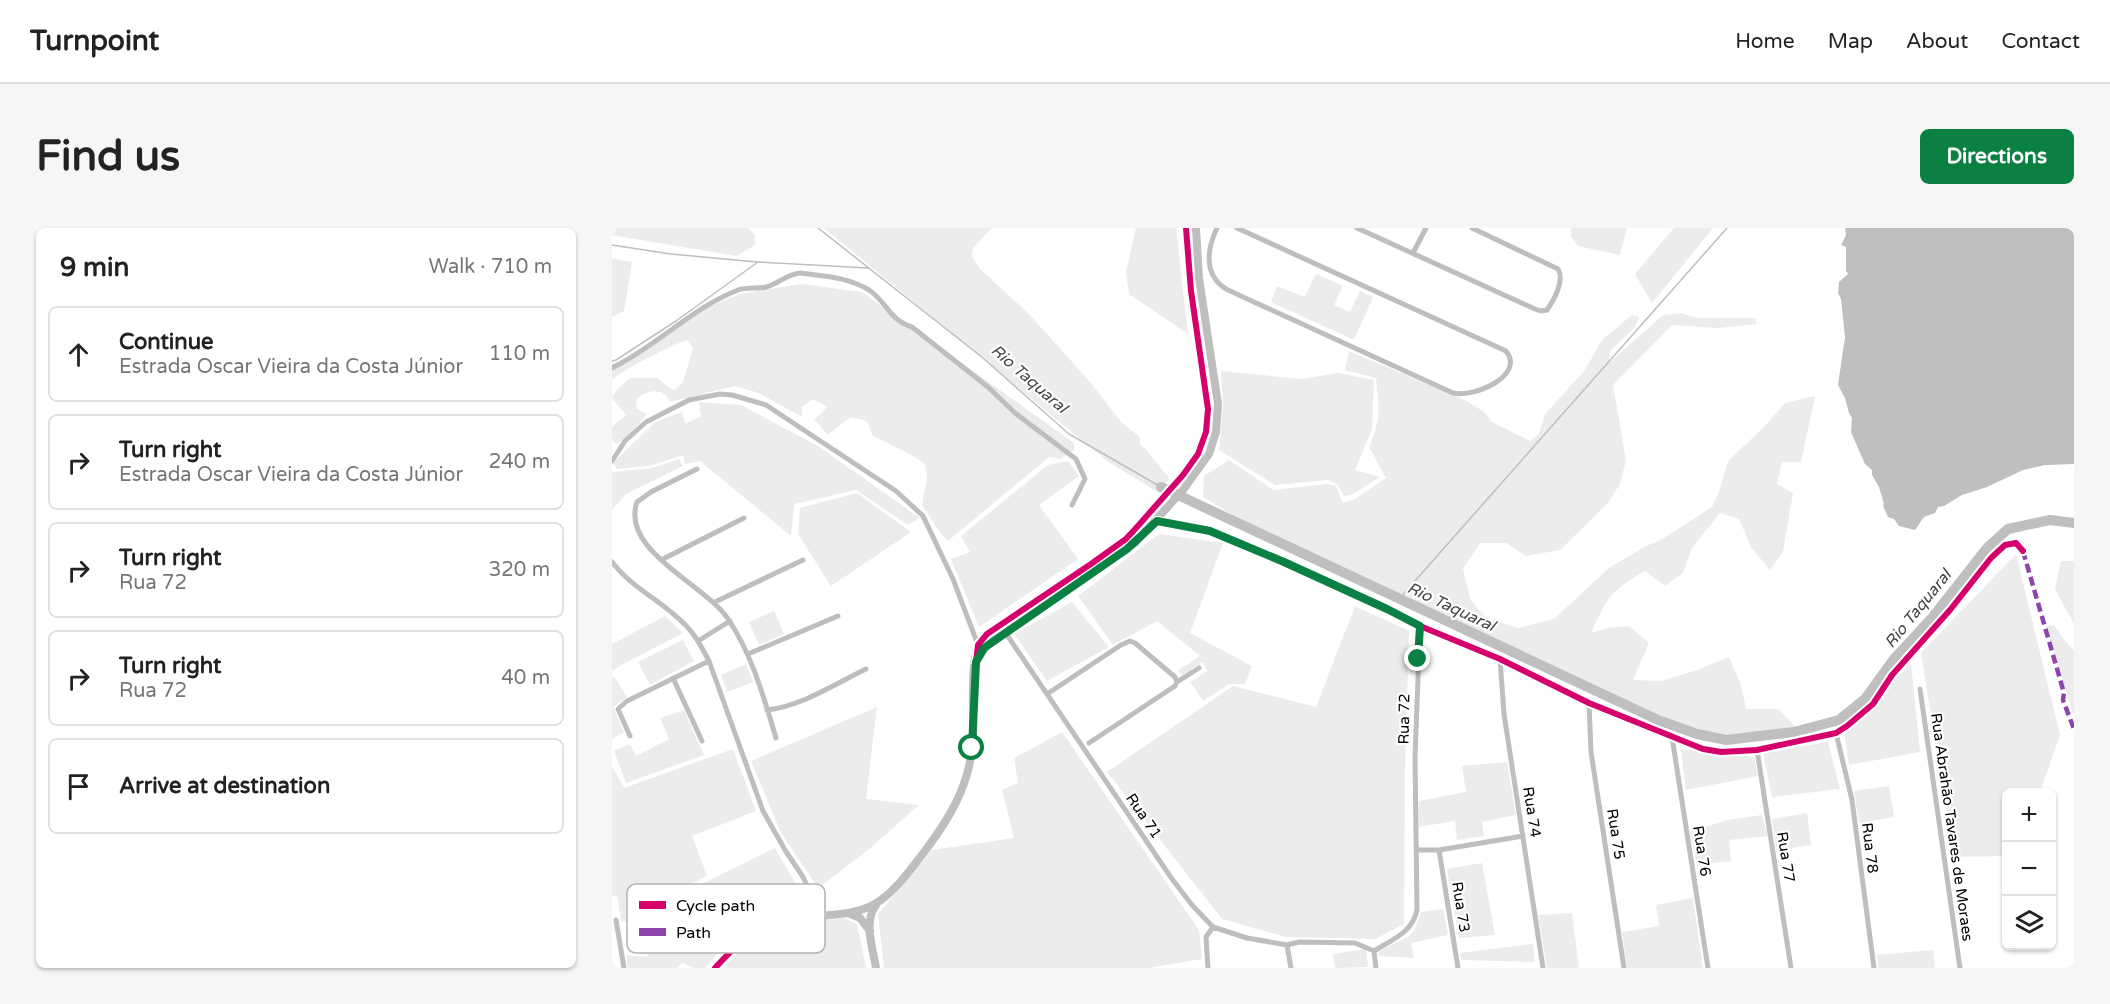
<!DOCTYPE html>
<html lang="en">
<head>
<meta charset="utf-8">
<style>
	:root { --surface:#fff; --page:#f6f6f6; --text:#222; --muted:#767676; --line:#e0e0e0; --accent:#0b8043 }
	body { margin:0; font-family:"Varela Round",sans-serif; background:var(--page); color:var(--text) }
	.controls { position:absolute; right:18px; bottom:18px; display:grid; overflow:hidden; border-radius:9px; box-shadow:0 2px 4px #0004 }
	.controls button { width:54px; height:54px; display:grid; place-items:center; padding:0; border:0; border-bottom:2px solid var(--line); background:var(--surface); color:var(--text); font:30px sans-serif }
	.stop { position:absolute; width:18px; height:18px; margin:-14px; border:4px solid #0b8043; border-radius:50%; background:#fff }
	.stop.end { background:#0b8043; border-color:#fff; box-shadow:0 2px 6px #0008 }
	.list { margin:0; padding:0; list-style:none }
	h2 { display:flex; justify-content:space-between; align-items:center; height:78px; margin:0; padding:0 24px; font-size:26px }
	h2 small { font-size:20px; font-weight:400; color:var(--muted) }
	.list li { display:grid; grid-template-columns:39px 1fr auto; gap:18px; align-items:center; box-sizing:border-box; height:96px; margin:0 12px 12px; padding:0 12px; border:2px solid var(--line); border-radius:9px }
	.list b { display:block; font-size:22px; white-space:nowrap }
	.list p { margin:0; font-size:20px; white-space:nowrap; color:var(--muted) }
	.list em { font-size:20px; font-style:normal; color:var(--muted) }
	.icon { flex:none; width:33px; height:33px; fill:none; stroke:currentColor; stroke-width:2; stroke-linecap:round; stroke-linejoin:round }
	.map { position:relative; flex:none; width:1462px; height:740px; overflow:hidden; border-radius:9px }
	header { display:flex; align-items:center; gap:36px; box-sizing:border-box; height:84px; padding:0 30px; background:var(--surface); border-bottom:2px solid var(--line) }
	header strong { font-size:28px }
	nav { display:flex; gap:33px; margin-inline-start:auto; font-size:21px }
	.intro { display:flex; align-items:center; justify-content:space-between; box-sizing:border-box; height:144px; padding:0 36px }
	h1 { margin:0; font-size:42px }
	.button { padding:15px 27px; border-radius:9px; background:var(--accent); color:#fff; font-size:21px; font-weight:700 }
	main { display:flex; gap:36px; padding:0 36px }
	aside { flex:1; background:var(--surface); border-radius:9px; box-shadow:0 2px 4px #0004 }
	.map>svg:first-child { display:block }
	.green { fill:#ececec }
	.water { fill:#bfbfbf }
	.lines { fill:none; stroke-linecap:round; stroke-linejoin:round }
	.stream { stroke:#bfbfbf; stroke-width:1.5 }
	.river { stroke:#bfbfbf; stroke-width:10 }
	.minor { stroke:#bebebe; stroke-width:5 }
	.primary { stroke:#bebebe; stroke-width:8 }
	.quiet { stroke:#8e44ad; stroke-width:4.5; stroke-dasharray:9 4.5; stroke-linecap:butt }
	.cycleway-casing { stroke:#fff; stroke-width:10 }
	.cycleway { stroke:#d6006c; stroke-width:6 }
	.route { stroke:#0b8043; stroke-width:8 }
	.labels { text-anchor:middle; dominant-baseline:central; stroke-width:4.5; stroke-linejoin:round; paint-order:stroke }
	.street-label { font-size:15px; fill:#000; stroke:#fff }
	.water-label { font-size:16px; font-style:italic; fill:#444; stroke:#fff }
	.key { fill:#fff; stroke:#b2b2b2; stroke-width:1.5 }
	.key-label { font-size:16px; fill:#000 }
</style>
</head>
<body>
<header>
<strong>Turnpoint</strong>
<nav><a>Home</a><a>Map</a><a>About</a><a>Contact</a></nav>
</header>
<div class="intro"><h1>Find us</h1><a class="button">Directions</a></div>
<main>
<aside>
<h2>9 min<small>Walk · 710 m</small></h2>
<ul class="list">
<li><svg class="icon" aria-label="ahead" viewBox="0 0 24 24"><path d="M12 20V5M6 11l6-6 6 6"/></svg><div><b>Continue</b><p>Estrada Oscar Vieira da Costa Júnior</p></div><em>110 m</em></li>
<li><svg class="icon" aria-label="right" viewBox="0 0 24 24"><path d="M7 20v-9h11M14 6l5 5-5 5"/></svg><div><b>Turn right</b><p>Estrada Oscar Vieira da Costa Júnior</p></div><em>240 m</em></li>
<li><svg class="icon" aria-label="right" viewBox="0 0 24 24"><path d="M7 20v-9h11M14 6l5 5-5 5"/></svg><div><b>Turn right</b><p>Rua 72</p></div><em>320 m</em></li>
<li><svg class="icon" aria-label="right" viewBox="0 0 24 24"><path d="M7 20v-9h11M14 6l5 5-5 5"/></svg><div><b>Turn right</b><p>Rua 72</p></div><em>40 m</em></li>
<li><svg class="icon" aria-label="arrive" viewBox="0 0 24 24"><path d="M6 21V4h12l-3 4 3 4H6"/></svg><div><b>Arrive at destination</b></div></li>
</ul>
</aside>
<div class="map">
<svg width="1462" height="740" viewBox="0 0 1462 740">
	<rect width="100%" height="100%" fill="#fff"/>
	<path class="green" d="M0 0H136L143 7V17L125 28 0 7Z
		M212 0H380L361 20 360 28 367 40 417 86 479 155 509 194 528 209V216C539 226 546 238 557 249L556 253 547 265 495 233Z
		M524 0H564L576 106 517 66 514 44Z
		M959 0H1015L1008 27 966 18 959 8Z
		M1062 0H1101L1040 75 1023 46Z
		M0 31 20 34 12 83 0 89Z
		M704 46 731 58 722 77 738 84 748 63 761 69 742 112 659 74 665 58 693 69Z
		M190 56 250 64 462 215V223L448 231 437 229 336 313 327 303 310 277 315 250 313 236 303 229 261 208 255 193 238 189 216 207 202 191 210 185 215 179 201 171 190 179V189L147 165 123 158 58 174C52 159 36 162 25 170L24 180 35 186 18 207 4 216 0 212V199L14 187 0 170 5 162 18 150H45L62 163 71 154 81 120 76 112 61 117 15 141 0 152V136L36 119 82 85 127 66Z
		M1069 85 1085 90H1143L1145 96 1106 100 1060 97 1001 157 1014 232 1008 256 995 276 948 322 914 328 894 315H868L851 341 858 371 873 389 906 400 942 391 997 340 1034 318 1049 312 1100 279 1107 264 1116 233 1152 199 1173 175 1203 168 1189 234H1170L1165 256 1181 265 1171 324 1158 342 1139 319 1127 291 1108 285 1080 320 1071 345 1053 358 1033 343C998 363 995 370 979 405L997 400 1017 398 1037 415 1021 452 1049 453 1085 442 1117 429 1129 457 1134 481H1166L1184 499C1148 506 1120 509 1084 505L770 365 711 331 649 304 591 269 592 248 617 232 661 262 714 256 724 258 731 275 743 271 774 250 757 219C769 193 767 178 764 150L733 142 737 123 855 173 872 184 880 194 918 213 927 206 933 186 973 142 990 112 1020 87 1027 89 1023 99 997 124 998 134 1051 87Z
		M609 143 689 151 726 145 762 152 760 201 743 242 768 249 739 267 732 268 725 256 716 252 663 257 607 222 611 177Z
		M87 174 129 177 206 218 308 290 296 297 244 262 182 276 179 308 88 233 73 236 71 227 38 238 5 241 1 235 43 194 70 184 73 196 89 188Z
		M67 231 71 238 14 266 0 282V244L40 240Z
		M456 233 467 248 427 277 466 331 367 399 339 331 358 324 349 308 436 237Z
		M245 265 299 304 219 358 186 306 188 280Z
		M547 306 611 315 578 405 640 438 633 456H617L591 473 578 454 595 443 591 434 571 447 565 443 588 428 545 393 501 417 466 368Z
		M1404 326 1448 507 1428 564H1394V628L1342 629 1309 425Z
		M1449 333H1462V396L1443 361Z
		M460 374 497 419 435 453 402 406Z
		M743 378 797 403 793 540 792 696 763 711 674 709 610 691 495 544 621 458 704 479Z
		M162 383 172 406 147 417 137 394Z
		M53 388 71 405 0 442V416Z
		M1442 397 1453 413 1462 422V488L1434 399Z
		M71 412 82 433 38 457 26 434Z
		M1299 435 1308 524 1237 537 1232 505Z
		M134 436 141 454 115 464 109 447Z
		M2 448 15 469 1 479 12 504 0 511V449Z
		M265 479 254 571 307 577 255 623 206 660 169 605 139 533Z
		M72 482 92 527 14 555 2 523 18 516 24 528 57 511 48 490Z
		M450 504 587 702 590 731 536 740H272L266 686 320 622 402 610 390 562 406 555 402 530Z
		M1216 514 1228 561 1160 569 1151 524Z
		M121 521 144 583 80 608 95 648 63 664 67 667 163 620 194 674 124 702 84 678 124 705 93 740H82L70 735 65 740H16L14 727 36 729 33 693H9L5 668H0V539L12 560Z
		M1069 521 1142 529 1146 548 1074 562Z
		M895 534 904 587 870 594 872 608 845 612 843 593 806 599 807 573 854 564 850 538Z
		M1277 558 1282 589 1247 595 1242 563Z
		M1195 585 1199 617 1164 622 1160 591Z
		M1150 587 1156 608 1117 612 1119 633 1085 637 1078 604 1115 592Z
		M870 635 883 707 847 710 835 641Z
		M1081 670 1091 740H1015L1010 704 1047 698 1044 677Z
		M831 681 836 707 799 715 802 730 767 728 766 724 797 708 802 703 809 684Z
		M960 685 967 740H935L926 687Z
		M232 690 245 696 254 740H111L138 711 165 698Z
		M921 716 923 734 849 732 848 725Z
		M754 721 756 739 723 740 721 726Z
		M1321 722 1323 740H1266L1265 727Z"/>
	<path class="water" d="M1233 0H1462V236L1433 237 1411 242 1375 259 1350 267 1332 278 1326 279 1323 285 1312 289 1303 302 1287 298 1282 291 1276 289 1271 278 1272 276 1267 259 1260 247V242L1253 236 1239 204 1240 190 1237 185 1233 170 1226 157 1233 109 1229 71 1226 65 1227 54 1236 46 1234 43V19L1229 17 1234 7Z"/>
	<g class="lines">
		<path class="stream" d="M206 0 371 130 457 206 549 259
			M0 17 59 26 145 34
			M0 133 4 132 64 93 146 34 256 40
			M787 371 1115 0"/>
		<path class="river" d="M549 259 1046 492 1085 506 1114 512 1182 504 1227 492 1253 471 1282 431 1319 391 1375 320 1396 301 1438 292 1462 295"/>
		<path class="minor" d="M605 0C594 23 592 49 616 62L841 165C861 170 914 148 894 123L625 0
			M745 0 923 81 929 83 935 82C942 72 953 52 946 41L860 0
			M801 25 814 0
			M0 140C45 118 80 80 126 62 135 59 145 61 154 59 166 56 175 46 188 45 211 48 236 49 257 62 275 74 277 92 300 99L376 159 403 185 464 231 473 251 460 277
			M0 233 13 213 34 194 77 172 108 166 120 167 154 177 284 263 311 288 341 351 366 417
			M85 241 39 264 25 274C8 323 93 356 116 391 140 426 152 470 164 510
			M545 293 598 303 672 334 775 381 808 398 888 431 977 475 1091 521 1109 524 1145 522 1224 505 1235 498 1261 476 1280 447 1338 382 1379 330 1393 317 1404 315 1411 323
			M49 332 132 290
			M0 334C21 362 55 375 77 401 86 411 91 422 97 433L151 583 173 622 191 649 209 687
			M103 374 191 332
			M393 404 560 651 580 677 601 699 635 710 675 717 687 714 743 715 762 723
			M86 413 118 393
			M136 426 226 388
			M888 431 892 486 931 740
			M61 450 90 513
			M565 454 587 440
			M1308 461 1348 740
			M435 466 509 417 518 413 523 415 563 449 565 454 563 458 477 515
			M977 475 979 524 1012 740
			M155 482C190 478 223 456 254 441
			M1224 505 1240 572 1262 740
			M18 508 6 481 15 473 97 433
			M1060 509 1096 740
			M1145 522 1179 740
			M804 622H827L911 608
			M827 622 846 740
			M4 692 12 740
			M675 717 679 740
			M762 723C781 711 800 705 805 682L803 529 808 398
			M762 723 764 740
			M596 740 594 709 601 699"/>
		<path class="primary" d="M365 431 376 416 523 315 571 262 597 226 604 204 606 176 587 50 584 0
			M236 685 248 690 258 703
			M103 740C117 725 131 707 150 698 187 681 237 696 269 672 284 661 295 646 306 632 335 595 359 558 361 510 362 484 357 431 369 411L514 311 581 234 589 219 594 204 596 181 579 63 574 0
			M264 740C261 720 251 694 264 677"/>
		<path class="quiet" d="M1411 323 1452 465 1451 472 1462 501"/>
		<g class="cycleway-casing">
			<path id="cycleway" d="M545 293 598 303 672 334 775 381 808 398 888 431 977 475 1091 521 1109 524 1145 522 1224 505 1235 498 1261 476 1280 447 1338 382 1379 330 1393 317 1404 315 1411 323
				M364 434 366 417 375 406 479 336 514 311 525 299 571 247 586 226 594 204 596 181 579 63 574 0
				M103 740C141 699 152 691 209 687"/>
		</g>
		<use href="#cycleway" class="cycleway"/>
	</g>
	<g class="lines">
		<path class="route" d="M360 520 364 434 372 420 515 321 545 293 598 303 672 334 775 381 808 398 806 431"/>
	</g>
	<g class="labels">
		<g class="street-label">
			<text transform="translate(792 491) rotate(-89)">Rua 72</text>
			<text transform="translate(920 584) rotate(81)">Rua 74</text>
			<text transform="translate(532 588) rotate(56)">Rua 71</text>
			<text transform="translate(1340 599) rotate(82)">Rua Abrahão Tavares de Moraes</text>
			<text transform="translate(1004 606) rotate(81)">Rua 75</text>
			<text transform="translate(1258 620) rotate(83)">Rua 78</text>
			<text transform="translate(1090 623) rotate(81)">Rua 76</text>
			<text transform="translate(1174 629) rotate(81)">Rua 77</text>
			<text transform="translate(849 679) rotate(81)">Rua 73</text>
		</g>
		<g class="water-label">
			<text transform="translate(417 151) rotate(41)">Rio Taquaral</text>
			<text transform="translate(839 379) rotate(25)">Rio Taquaral</text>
			<text transform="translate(1306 381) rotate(-51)">Rio Taquaral</text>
		</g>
	</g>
	<rect x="15" y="656" width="198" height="69" rx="9" class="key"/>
	<rect x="27" y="673" width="27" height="8" fill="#d6006c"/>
	<rect x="27" y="700" width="27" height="8" fill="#8e44ad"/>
	<g class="key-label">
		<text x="64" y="683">Cycle path</text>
		<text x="64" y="710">Path</text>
	</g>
</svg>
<div class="controls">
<button>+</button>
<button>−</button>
<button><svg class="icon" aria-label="layers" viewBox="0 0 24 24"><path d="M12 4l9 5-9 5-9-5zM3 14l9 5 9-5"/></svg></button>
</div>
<div class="stop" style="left:360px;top:520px"></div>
<div class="stop end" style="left:806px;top:431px"></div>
</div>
</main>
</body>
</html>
